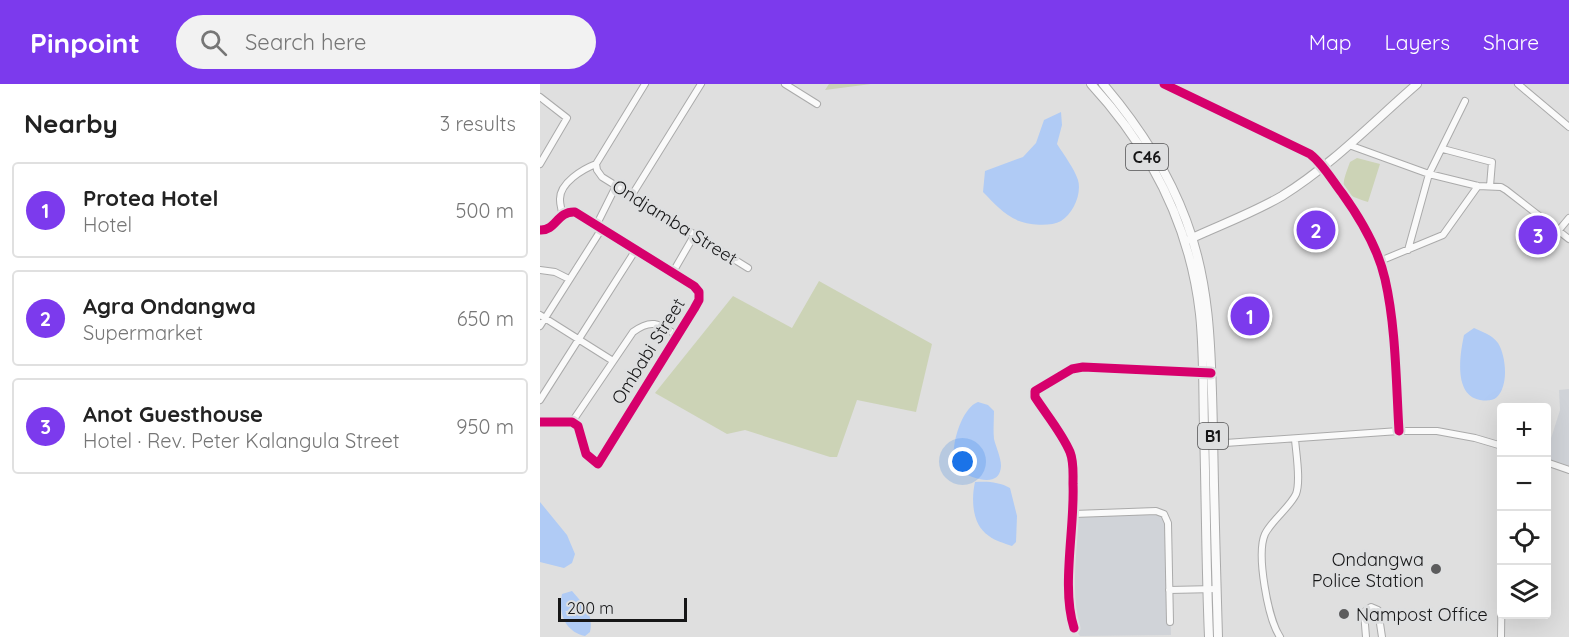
<!DOCTYPE html>
<html lang="en">
<head>
<meta charset="utf-8">
<style>
	:root { --surface:#fff; --page:#f2f2f2; --text:#222; --muted:#767676; --line:#e0e0e0; --accent:#7c3aed }
	body { margin:0; font-family:Quicksand,sans-serif; background:var(--page); color:var(--text) }
	.controls { position:absolute; right:18px; bottom:18px; display:grid; overflow:hidden; border-radius:6px; box-shadow:0 6px 24px #0002 }
	.controls button { width:54px; height:54px; display:grid; place-items:center; padding:0; border:0; border-bottom:2px solid var(--line); background:var(--surface); color:var(--text); font:30px sans-serif }
	.scale { position:absolute; left:18px; bottom:15px; width:129px; box-sizing:border-box; padding-left:6px; border:3px solid #161617; border-top:0; font-size:16px; line-height:21px; white-space:nowrap; color:#161617; -webkit-text-stroke:4px #dedfe0; paint-order:stroke }
	.you { position:absolute; left:423px; top:378px; width:21px; height:21px; margin:-15px; border:4px solid #fff; border-radius:50%; background:#1a73e8; box-shadow:0 0 0 9px #1a73e833 }
	.badge { display:grid; place-items:center; width:39px; height:39px; border-radius:50%; background:var(--accent); color:#fff; font-size:20px; font-weight:700 }
	.pin { position:absolute; translate:-50% -50%; border:3px solid #fff; box-shadow:0 2px 6px #0006 }
	.list { margin:0; padding:0; list-style:none }
	h2 { display:flex; justify-content:space-between; align-items:center; height:78px; margin:0; padding:0 24px; font-size:26px }
	h2 small { font-size:20px; font-weight:400; color:var(--muted) }
	.list li { display:grid; grid-template-columns:39px 1fr auto; gap:18px; align-items:center; box-sizing:border-box; height:96px; margin:0 12px 12px; padding:0 12px; border:2px solid var(--line); border-radius:6px }
	.list b { display:block; font-size:22px; white-space:nowrap }
	.list p { margin:0; font-size:20px; white-space:nowrap; color:var(--muted) }
	.list em { font-size:20px; font-style:normal; color:var(--muted) }
	.icon { flex:none; width:33px; height:33px; fill:none; stroke:currentColor; stroke-width:2; stroke-linecap:round; stroke-linejoin:round }
	.map { position:relative; flex:none; width:1029px; height:553px; overflow:hidden }
	header { display:flex; align-items:center; gap:36px; box-sizing:border-box; height:84px; padding:0 30px; background:var(--accent); color:#fff }
	header strong { font-size:28px }
	nav { display:flex; gap:33px; margin-inline-start:auto; font-size:21px }
	.search { width:420px; height:54px; background:var(--page); display:flex; align-items:center; gap:15px; box-sizing:border-box; padding:0 21px; border-radius:33px; color:var(--muted); font-size:22px }
	main { display:flex }
	aside { flex:1; background:var(--surface) }
	.map>svg:first-child { display:block }
	.built { fill:#d0d3d8 }
	.green { fill:#ccd3b6 }
	.water { fill:#b0cbf5 }
	.lines { fill:none; stroke-linecap:round; stroke-linejoin:round }
	.minor-casing { stroke:#aaa; stroke-width:8 }
	.major-casing { stroke:#aaa; stroke-width:10 }
	.minor { stroke:#fafafa; stroke-width:6 }
	.major { stroke:#fafafa; stroke-width:8 }
	.cycleway-casing { stroke:#dedfe0; stroke-width:13 }
	.cycleway { stroke:#d6006c; stroke-width:9 }
	.poi-dot { fill:#5c5c5d; stroke:#dedfe0; stroke-width:2 }
	.labels { text-anchor:middle; dominant-baseline:central; stroke-width:6; stroke-linejoin:round; paint-order:stroke }
	.shield { fill:#dedfe0; stroke:#525253; stroke-width:1.5 }
	.shield-label { font-size:16px; font-weight:bold; fill:#161617 }
	.street-label { font-size:18px; fill:#161617; stroke:#dedfe0 }
	.poi-label { font-size:18px; fill:#161617; stroke:#dedfe0; text-anchor:end }
</style>
</head>
<body>
<header>
<strong>Pinpoint</strong>
<div class="search"><svg class="icon" aria-label="search" viewBox="0 0 24 24"><circle cx="10" cy="10" r="6"/><path d="M15 15l6 6"/></svg>Search here</div>
<nav><a>Map</a><a>Layers</a><a>Share</a></nav>
</header>
<main>
<aside>
<h2>Nearby<small>3 results</small></h2>
<ul class="list">
<li><span class="badge">1</span><div><b>Protea Hotel</b><p>Hotel</p></div><em>500 m</em></li>
<li><span class="badge">2</span><div><b>Agra Ondangwa</b><p>Supermarket</p></div><em>650 m</em></li>
<li><span class="badge">3</span><div><b>Anot Guesthouse</b><p>Hotel · Rev. Peter Kalangula Street</p></div><em>950 m</em></li>
</ul>
</aside>
<div class="map">
<svg width="1029" height="553" viewBox="0 0 1029 553">
	<rect width="100%" height="100%" fill="#dfdfdf"/>
	<path class="built" d="M1029 305V382L1006 374 1007 367 1020 326 1019 306Z
		M574 427 624 430 628 439 631 551 540 552 534 544 529 513 534 430Z"/>
	<path class="green" d="M289 0H331L285 6Z
		M817 74 840 80 828 118C799 109 800 105 810 78Z
		M279 197 392 260 376 328 317 316 297 373H290L205 346 187 350 115 309 193 212 252 244Z"/>
	<path class="water" d="M521 28 522 41 517 60C524 71 534 84 538 96 542 110 533 130 521 137 510 143 490 141 479 137 464 131 454 119 443 108L445 87 483 73 496 59 504 36Z
		M934 244C943 248 952 251 958 259 966 272 969 301 957 313 953 317 946 317 940 316 913 311 920 270 924 251Z
		M438 318 448 321 454 327C454 336 453 345 454 355 456 363 461 374 461 382 460 406 430 393 419 387 418 382 415 377 414 373 412 357 423 323 438 318Z
		M435 398C447 397 460 398 470 404L477 432 476 458 472 462C464 459 455 457 449 452 432 441 431 416 435 398Z
		M0 418 27 451 35 470 32 479 24 484 0 478Z
		M32 507C43 520 54 529 50 548L45 552C25 548 18 529 22 510Z"/>
	<g class="lines">
		<g class="minor-casing">
			<path id="minor" d="M105 0 56 80 57 86 62 93 208 184
				M245 0 277 20
				M624 0 770 70C783 80 792 96 802 109 820 134 838 164 845 195 856 243 856 298 859 347
				M978 0 1029 43
				M0 13 27 34 0 80
				M809 61 889 90 938 102 961 103 966 106 1029 155
				M903 65 952 78 950 102
				M92 111 161 0
				M22 130C22 126 20 121 20 116 19 99 43 85 56 80
				M56 142 76 102
				M0 146C16 147 17 127 35 128L154 202 159 208V216L154 225 58 380 46 370 38 342 32 338H0
				M1019 146 1029 134
				M868 166 889 90 925 17
				M840 177 903 151 938 102
				M0 186 15 188 29 195
				M133 188 155 150
				M0 231 73 277
				M0 242 61 146
				M0 316 95 167
				M32 338 93 248C112 234 119 240 138 252
				M671 360 859 347H897L935 354 962 362
				M1006 378 1029 386
				M534 430 616 427 624 430 628 439 630 538
				M629 506 676 505
				M534 544C521 504 535 443 533 400 533 390 534 378 530 368 522 349 506 330 495 313V307L532 285 543 283 667 289
				M740 553C728 535 716 470 725 450 732 436 750 423 756 410 761 397 756 369 755 355
				M826 553 824 528 831 523 838 526 842 553
				M961 553 962 476"/>
		</g>
		<g class="major-casing">
			<path id="major" d="M551 0C611 65 650 142 660 230 664 268 663 306 664 344 666 413 666 483 669 553
				M563 0C598 41 627 85 646 136 672 204 671 276 673 347 674 416 676 484 678 553
				M650 155C680 141 713 129 742 112 792 81 833 38 877 0"/>
		</g>
		<use href="#minor" class="minor"/>
		<use href="#major" class="major"/>
		<g class="cycleway-casing">
			<path id="cycleway" d="M624 0 770 70C783 80 792 96 802 109 820 134 838 164 845 195 856 243 856 298 859 347
				M0 146C16 147 17 127 35 128L154 202 159 208V216L154 225 58 380 46 370 38 342 32 338H0
				M534 544C521 504 535 443 533 400 533 390 534 378 530 368 522 349 506 330 495 313V307L532 285 543 283 671 289"/>
		</g>
		<use href="#cycleway" class="cycleway"/>
	</g>
	<g class="poi-dot">
		<circle cx="896" cy="485" r="6"/>
		<circle cx="804" cy="530" r="6"/>
	</g>
	<g class="labels">
		<g class="shield">
			<rect x="586" y="60" width="42" height="26" rx="4.5"/>
			<rect x="658" y="339" width="30" height="26" rx="4.5"/>
		</g>
		<g class="shield-label">
			<text x="607" y="73">C46</text>
			<text x="673" y="352">B1</text>
		</g>
		<g class="street-label">
			<text transform="translate(135 138) rotate(32)">Ondjamba Street</text>
			<text transform="translate(108 267) rotate(-58)">Ombabi Street</text>
		</g>
		<g class="poi-label">
			<text x="884" y="475">Ondangwa<tspan x="884" dy="21">Police Station</tspan></text>
			<text x="816" y="530" text-anchor="start">Nampost Office</text>
		</g>
	</g>
</svg>
<div class="controls">
<button>+</button>
<button>−</button>
<button><svg class="icon" aria-label="locate" viewBox="0 0 24 24"><circle cx="12" cy="12" r="6"/><path d="M12 2v4M12 18v4M2 12h4M18 12h4"/></svg></button>
<button><svg class="icon" aria-label="layers" viewBox="0 0 24 24"><path d="M12 4l9 5-9 5-9-5zM3 14l9 5 9-5"/></svg></button>
</div>
<div class="scale">200 m</div>
<div class="you"></div>
<div class="pin badge" style="left:710px;top:232px">1</div>
<div class="pin badge" style="left:776px;top:146px">2</div>
<div class="pin badge" style="left:998px;top:151px">3</div>
</div>
</main>
</body>
</html>
